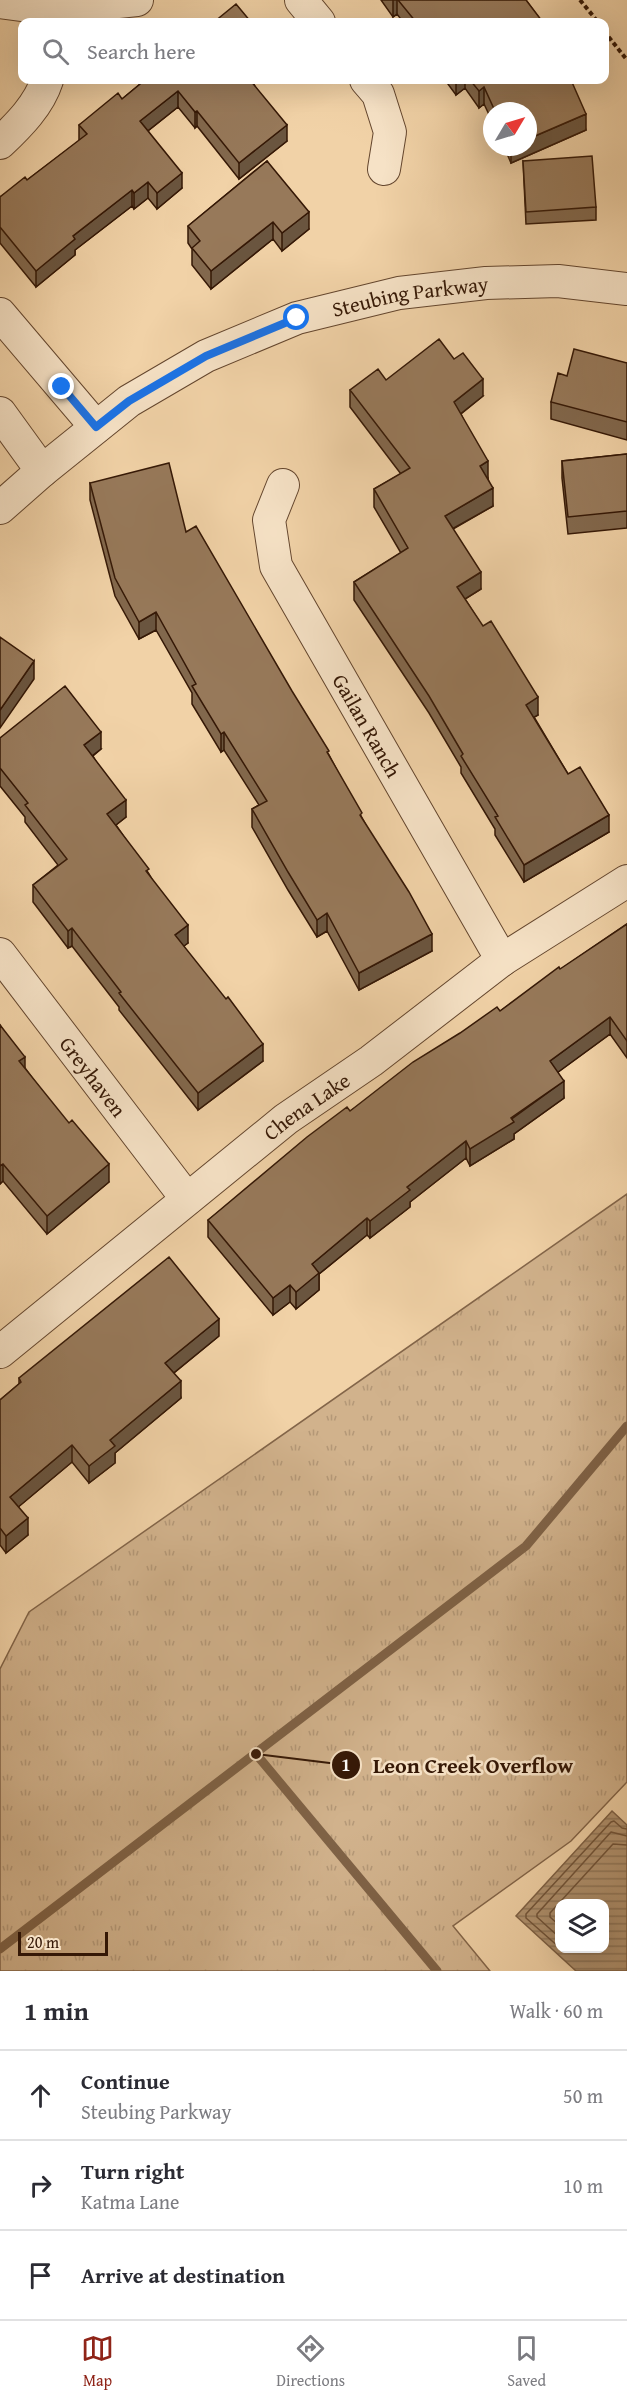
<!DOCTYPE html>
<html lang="en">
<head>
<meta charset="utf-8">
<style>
	:root { --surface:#fff; --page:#f2f2f3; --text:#2b2b33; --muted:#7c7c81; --line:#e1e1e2; --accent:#8f2418 }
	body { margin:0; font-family:"Gentium Book Plus",serif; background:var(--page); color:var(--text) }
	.controls { position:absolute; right:18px; bottom:18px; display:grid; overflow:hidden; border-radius:12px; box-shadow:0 6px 24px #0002 }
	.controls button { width:54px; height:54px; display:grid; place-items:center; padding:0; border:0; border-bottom:2px solid var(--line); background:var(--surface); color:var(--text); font:30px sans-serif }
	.compass { position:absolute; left:483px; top:102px; width:54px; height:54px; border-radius:50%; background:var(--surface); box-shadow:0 6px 24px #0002; rotate:52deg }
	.scale { position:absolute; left:18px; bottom:15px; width:90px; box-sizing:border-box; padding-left:6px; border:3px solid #351806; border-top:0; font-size:16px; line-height:21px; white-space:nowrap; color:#351806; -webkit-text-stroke:4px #f6e2c6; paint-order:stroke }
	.stop { position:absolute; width:18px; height:18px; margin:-14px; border:4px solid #1a73e8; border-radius:50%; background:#fff }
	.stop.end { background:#1a73e8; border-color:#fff; box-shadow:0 2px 6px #0008 }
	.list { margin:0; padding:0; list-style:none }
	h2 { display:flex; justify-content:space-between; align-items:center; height:78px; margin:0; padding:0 24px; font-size:26px }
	h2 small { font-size:20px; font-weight:400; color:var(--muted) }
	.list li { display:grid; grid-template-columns:39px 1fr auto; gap:18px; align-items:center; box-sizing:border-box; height:90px; padding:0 24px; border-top:2px solid var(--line) }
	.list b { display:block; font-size:22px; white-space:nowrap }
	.list p { margin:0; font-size:20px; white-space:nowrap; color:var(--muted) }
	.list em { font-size:20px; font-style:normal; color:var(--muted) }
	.icon { flex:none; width:33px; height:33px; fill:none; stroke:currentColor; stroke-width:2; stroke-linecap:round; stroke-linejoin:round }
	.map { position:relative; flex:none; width:627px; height:1971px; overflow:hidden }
	.search { position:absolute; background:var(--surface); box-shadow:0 6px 24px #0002; left:18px; right:18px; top:18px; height:66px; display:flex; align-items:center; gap:15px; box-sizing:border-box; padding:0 21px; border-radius:12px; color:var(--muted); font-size:22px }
	.sheet { height:348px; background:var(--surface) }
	nav { display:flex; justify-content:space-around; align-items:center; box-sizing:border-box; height:84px; border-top:2px solid var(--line); background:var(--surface); font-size:16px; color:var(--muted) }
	nav a { display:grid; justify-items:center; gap:3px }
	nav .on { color:var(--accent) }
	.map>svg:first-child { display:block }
	.grass { fill:url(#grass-tufts); stroke:#836549; stroke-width:1.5 }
	.water { fill:url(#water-rules); stroke:#7f6246; stroke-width:1.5; fill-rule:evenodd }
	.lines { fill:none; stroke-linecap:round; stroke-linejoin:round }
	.shore { stroke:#73563b; stroke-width:1.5 }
	.stream { stroke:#7f6246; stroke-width:9 }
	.minor-casing { stroke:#64462e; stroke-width:34 }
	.path { stroke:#351806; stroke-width:4; stroke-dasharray:4.5 3; stroke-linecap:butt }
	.minor { stroke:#f6e2c6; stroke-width:32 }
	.wall { fill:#82684d; stroke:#351806; stroke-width:1.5 }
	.shaded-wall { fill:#6a553f; stroke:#351806; stroke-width:1.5 }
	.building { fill:#97795a; stroke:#351806; stroke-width:1.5 }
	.route { stroke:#1a73e8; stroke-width:8 }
	.labels { text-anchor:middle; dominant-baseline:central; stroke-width:5; stroke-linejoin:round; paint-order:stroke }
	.street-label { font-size:21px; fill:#351806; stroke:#f6e2c6 }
	.leader { fill:none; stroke:#351806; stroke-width:2 }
	.callout-dot { fill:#351806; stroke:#f6e2c6; stroke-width:2 }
	.mark-label { font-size:18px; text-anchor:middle; font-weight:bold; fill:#fff }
	.callout-label { font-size:22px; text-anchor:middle; font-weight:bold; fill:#351806; stroke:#f6e2c6; stroke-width:5; stroke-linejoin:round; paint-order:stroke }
</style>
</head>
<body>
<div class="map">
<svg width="627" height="1971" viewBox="0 0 627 1971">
	<defs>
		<pattern id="grass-tufts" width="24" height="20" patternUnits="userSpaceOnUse" patternTransform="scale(1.5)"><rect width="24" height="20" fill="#d1b28c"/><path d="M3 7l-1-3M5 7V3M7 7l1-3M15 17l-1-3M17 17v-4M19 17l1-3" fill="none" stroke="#b49877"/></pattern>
		<pattern id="water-rules" width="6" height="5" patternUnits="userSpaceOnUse" patternTransform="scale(1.5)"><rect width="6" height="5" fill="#b19370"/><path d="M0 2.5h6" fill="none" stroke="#91775a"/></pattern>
	</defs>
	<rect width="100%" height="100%" fill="#f1d2a7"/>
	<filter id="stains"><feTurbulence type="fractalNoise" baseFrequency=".00333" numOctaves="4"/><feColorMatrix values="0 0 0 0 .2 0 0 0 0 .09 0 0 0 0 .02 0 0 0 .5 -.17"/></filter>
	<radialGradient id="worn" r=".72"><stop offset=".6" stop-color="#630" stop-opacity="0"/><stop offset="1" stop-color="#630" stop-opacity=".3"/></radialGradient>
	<path class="grass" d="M627 1194V1782L571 1841 453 1926 490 1971H0V1669L29 1612Z"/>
	<path class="water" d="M612 1811 627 1825V1971H576L516 1916ZM560 1904H604V1948H560Z"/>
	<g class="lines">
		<path class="shore" d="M560 1926 550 1917V1913L613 1844 627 1845
			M560 1938 537 1917V1914L611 1832 627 1836
			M560 1948 526 1918V1914L611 1822 614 1821 622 1828 627 1829"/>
		<path class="stream" d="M256 1754 437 1971
			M0 1949 526 1546 627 1426"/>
		<g class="minor-casing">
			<g id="minor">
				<path d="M301 0 319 22"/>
				<path d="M0 2 51 9 137 0"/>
				<path d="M366 80 378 94 390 132 384 169"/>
				<path d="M0 143C19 125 39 105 47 80"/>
				<path d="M0 314 96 427"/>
				<path d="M0 413 42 471"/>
				<path id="s1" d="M283 485 269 520 276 566 502 960"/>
				<path id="s2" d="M0 508 42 471 129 401 206 356 297 318 399 293 486 283 558 281 627 289"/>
				<path id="s3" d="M0 954 187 1199"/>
				<path id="s4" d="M0 1352 286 1119 371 1061 502 960 627 881"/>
			</g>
		</g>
		<path class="path" d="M580 0 598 22
			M604 31 627 60"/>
		<use href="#minor" class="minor"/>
	</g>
	<path class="wall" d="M381 0H526L542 22H403L397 14 393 17Z
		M145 80H254L252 81 287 141 239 179 197 126 195 128 178 107 148 131 182 188 157 209 148 198 134 209 132 206 75 250V255L36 287 0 243V197L27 180 79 141V125L122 99Z
		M445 80H571L586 130 511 163 504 147H528V111H492V121L484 104 479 108 465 88 456 95Z
		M267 161 309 229 282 251 273 239 211 289 192 265V249L188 243V226Z
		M523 161 596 207V220L526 224Z
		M627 363V440L551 419V402L567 376Z
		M386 380 483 396 461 414 488 478 493 506 453 529 481 589 465 599 538 715 534 717 568 774 609 832 524 882 495 835V829L461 773V767L429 713 354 600V582L401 553 374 507V489L401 474 350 407V390Z
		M627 454V528L568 534 562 478V461Z
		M90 483 186 532 329 755 432 951 359 990 327 931 317 937 288 890 252 827V809L259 805 224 750 221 752 192 704V693L156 630 139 639 115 596 90 500Z
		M0 738 101 749 93 756 126 817 116 825 149 874 188 943 183 946 263 1061 198 1110 119 1010V1007L72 946 68 948 33 902V885L58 865 25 822V817L0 786Z
		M627 924V1058L610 1034 558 1072 564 1098 514 1134V1139L470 1166 466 1158 410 1202V1207L370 1238 367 1235 319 1274V1290L296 1309 290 1302 273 1315 208 1237V1220L350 1111 500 1011Z
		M0 1025 25 1068 109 1182 47 1234 3 1181 0 1184Z
		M219 1336 174 1373 181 1398 115 1453V1463L89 1483 72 1462 18 1507 28 1535 6 1553 0 1545V1400L19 1384V1378Z"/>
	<path class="shaded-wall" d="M393 0H397V14L393 17Z
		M456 80H465V88L456 95Z
		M484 87V104L479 108V91Z
		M178 91V107L140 137V121Z
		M197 111V126L195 128V112Z
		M586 114V130L511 163V147H528V139Z
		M287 125V141L239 179V163Z
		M182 173V188L157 209V193Z
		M148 182V198L134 209V193Z
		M132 190V206L75 250V255L36 287V271L73 236Z
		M309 212V229L282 251V233Z
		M273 222V239L211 289V271Z
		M483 379V396L454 419V402Z
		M488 461V478L480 483V466Z
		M493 488V506L445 533V516Z
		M481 572V589L457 604V587Z
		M156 612V630L139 639V622Z
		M34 661V679L0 728V710Z
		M538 697V715L526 722V705Z
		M101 732V749L84 762V745Z
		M224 732V750L221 752V734Z
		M126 800V817L107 832V814Z
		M609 815V832L524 882V865Z
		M327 913V931L317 937V920Z
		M188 925V943L175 953V935Z
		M72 928V946L68 948V931Z
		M432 934V951L359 990V973Z
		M610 1017V1034L550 1078V1061Z
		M263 1044V1061L198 1110V1093Z
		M25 1057V1074L19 1061Z
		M564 1081V1098L514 1134V1139L470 1166V1149Z
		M466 1141V1158L410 1202V1207L370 1238V1221L407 1187Z
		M3 1164V1181L0 1184V1166Z
		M109 1164V1182L47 1234V1216Z
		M367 1218V1235L319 1274V1290L296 1309V1292L312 1264Z
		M290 1285V1302L273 1315V1298Z
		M219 1319V1336L165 1380V1363Z
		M181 1381V1398L115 1453V1463L89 1483V1466L110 1440Z
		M72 1445V1462L10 1514V1497Z
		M28 1518V1535L6 1553V1536Z"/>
	<path class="building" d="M398 0H526L542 21 540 22H416Z
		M236 4 251 22H214Z
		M145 80H250L287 125 239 163 197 111 195 112 178 91 140 121 182 173 157 193 148 182 134 193 132 190 73 236 75 239 36 271 0 227V197L25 177 27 180 87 134 79 125 118 93 122 99Z
		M470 80H571L586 114 528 139V111H495L484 87 479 91Z
		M592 156 596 207 526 212 523 161Z
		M267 161 309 212 282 233 273 222 211 271 192 248 200 241 188 226Z
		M439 339 454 359 463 353 483 379 454 402 488 461 480 466 493 488 445 516 481 572 457 587 483 626 491 621 538 697 526 705 568 774 580 767 609 815 524 865 495 817 498 816 461 756 463 754 429 696 354 582 408 548 374 489 410 468 350 390 378 369 386 380Z
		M574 349 627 363V422L551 402 558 373 567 376Z
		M627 454V511L568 517 562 461Z
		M169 463 186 532 196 526 292 691 329 751 327 752 362 813 360 815 409 892 432 934 359 973 327 913 317 920 288 872 252 809 267 801 224 732 221 734 192 686 196 684 156 612 139 622 115 578 90 483Z
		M0 637 34 661 0 710Z
		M65 686 101 732 84 745 126 800 107 814 149 869 146 871 188 925 175 935 226 999 228 997 263 1044 198 1093 119 993 121 992 72 928 68 931 33 885 67 859 25 805 28 803 0 768V738Z
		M627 924V1041L610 1017 550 1061 564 1081 511 1118 514 1122 470 1149 466 1141 407 1187 410 1190 370 1221 367 1218 312 1264 319 1273 296 1292 290 1285 273 1298 208 1220 307 1137 347 1107 350 1111 413 1062 460 1033 497 1007 500 1011 559 967 560 969Z
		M0 1025 25 1057 19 1061 69 1123 72 1120 109 1164 47 1216 3 1164 0 1166Z
		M169 1257 219 1319 165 1363 181 1381 110 1440 115 1446 89 1466 72 1445 10 1497 28 1518 6 1536 0 1528V1400L21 1382 19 1378Z"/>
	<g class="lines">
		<path class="route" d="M62 387 96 427 129 401 206 356 297 318"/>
	</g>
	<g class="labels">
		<g class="street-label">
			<text stroke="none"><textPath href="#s2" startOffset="471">Steubing Parkway</textPath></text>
			<text stroke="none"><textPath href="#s1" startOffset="268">Gailan Ranch</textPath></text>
			<text stroke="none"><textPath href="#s3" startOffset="154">Greyhaven</textPath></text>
			<text stroke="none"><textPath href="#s4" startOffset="393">Chena Lake</textPath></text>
		</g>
	</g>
	<path class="leader" d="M256 1754L346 1765"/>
	<g class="callout-dot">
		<circle cx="256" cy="1754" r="6"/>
		<circle cx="346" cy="1765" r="15"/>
	</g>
	<g class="mark-label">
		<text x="346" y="1771">1</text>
	</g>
	<g class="callout-label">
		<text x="473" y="1773">Leon Creek Overflow</text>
	</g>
	<rect width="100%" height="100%" filter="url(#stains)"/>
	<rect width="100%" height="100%" fill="url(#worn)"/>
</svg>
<div class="controls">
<button><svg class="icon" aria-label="layers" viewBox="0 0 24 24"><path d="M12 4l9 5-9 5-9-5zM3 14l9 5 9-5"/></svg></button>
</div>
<svg class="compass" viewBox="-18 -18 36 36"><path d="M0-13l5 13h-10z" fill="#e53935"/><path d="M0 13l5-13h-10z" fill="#7c7c81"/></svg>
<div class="scale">20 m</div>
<div class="stop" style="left:297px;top:318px"></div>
<div class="stop end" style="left:62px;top:387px"></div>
<div class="search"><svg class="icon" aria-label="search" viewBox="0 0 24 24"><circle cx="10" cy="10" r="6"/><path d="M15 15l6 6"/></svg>Search here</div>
</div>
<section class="sheet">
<h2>1 min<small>Walk · 60 m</small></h2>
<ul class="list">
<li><svg class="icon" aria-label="ahead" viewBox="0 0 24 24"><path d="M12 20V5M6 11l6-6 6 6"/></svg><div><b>Continue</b><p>Steubing Parkway</p></div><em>50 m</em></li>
<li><svg class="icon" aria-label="right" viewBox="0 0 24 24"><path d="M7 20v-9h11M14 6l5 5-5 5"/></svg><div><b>Turn right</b><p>Katma Lane</p></div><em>10 m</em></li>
<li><svg class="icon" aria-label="arrive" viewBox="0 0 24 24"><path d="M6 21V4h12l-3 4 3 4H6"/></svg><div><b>Arrive at destination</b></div></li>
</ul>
</section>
<nav>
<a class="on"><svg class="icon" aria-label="map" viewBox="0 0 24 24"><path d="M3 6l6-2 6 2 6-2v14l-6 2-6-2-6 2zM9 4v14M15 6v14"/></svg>Map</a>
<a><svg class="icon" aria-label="directions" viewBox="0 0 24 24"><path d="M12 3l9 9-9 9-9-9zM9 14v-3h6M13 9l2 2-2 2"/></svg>Directions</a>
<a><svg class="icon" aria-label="saved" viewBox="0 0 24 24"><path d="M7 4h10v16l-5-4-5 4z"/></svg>Saved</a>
</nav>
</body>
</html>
